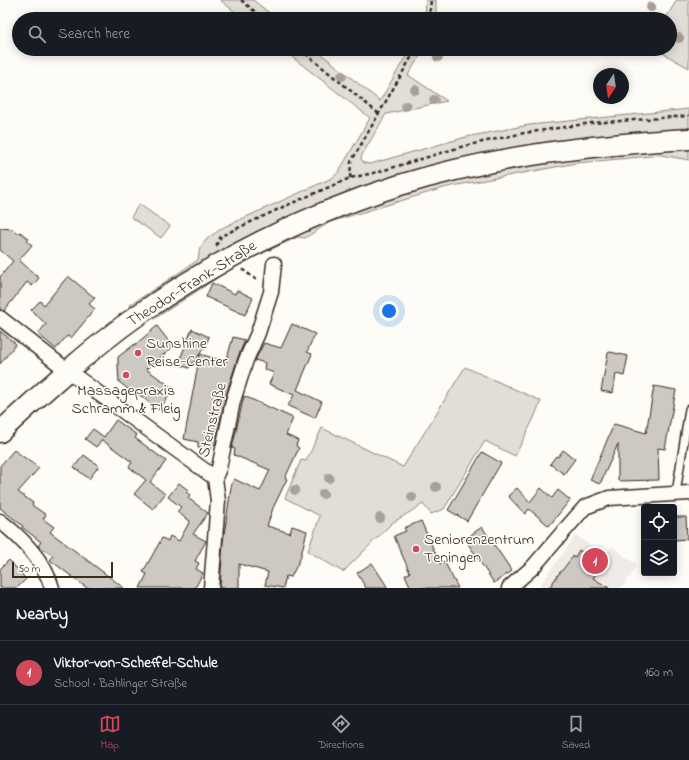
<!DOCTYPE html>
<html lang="en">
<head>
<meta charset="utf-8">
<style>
	:root { --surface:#171b24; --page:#20242c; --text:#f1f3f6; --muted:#9ea1a6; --line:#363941; --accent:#d1495b }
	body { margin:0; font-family:"Indie Flower",sans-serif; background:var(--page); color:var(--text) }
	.controls { position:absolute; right:12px; bottom:12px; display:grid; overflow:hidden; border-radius:4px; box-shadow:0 2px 10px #0003 }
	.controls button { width:36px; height:36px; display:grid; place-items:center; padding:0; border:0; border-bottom:1px solid var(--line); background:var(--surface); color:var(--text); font:20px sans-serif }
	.compass { position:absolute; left:593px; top:68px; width:36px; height:36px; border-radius:50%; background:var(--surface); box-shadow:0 2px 10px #0003; rotate:193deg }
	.scale { position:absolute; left:12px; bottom:10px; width:101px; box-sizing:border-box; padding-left:4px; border:2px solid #3b2a1e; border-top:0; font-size:11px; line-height:14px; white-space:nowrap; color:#3b2a1e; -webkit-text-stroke:3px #fdfcf7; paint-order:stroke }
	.you { position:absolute; left:389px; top:311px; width:14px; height:14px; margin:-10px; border:3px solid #fff; border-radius:50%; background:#1a73e8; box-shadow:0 0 0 6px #1a73e833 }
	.badge { display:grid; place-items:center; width:26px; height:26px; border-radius:50%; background:var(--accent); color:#fff; font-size:13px; font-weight:700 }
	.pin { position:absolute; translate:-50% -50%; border:2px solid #fff; box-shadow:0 1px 4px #0006 }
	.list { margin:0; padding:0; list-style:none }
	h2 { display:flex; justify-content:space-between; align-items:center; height:52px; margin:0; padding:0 16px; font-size:17px }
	h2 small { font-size:13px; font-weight:400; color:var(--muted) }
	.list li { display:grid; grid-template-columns:26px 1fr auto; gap:12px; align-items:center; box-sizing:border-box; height:64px; padding:0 16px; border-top:1px solid var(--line) }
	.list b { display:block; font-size:15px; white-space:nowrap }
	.list p { margin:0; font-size:13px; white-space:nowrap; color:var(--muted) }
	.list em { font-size:13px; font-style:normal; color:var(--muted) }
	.icon { flex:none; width:22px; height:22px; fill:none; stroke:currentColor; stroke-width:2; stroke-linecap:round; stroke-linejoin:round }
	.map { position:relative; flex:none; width:689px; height:588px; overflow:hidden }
	.search { position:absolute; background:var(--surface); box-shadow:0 2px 10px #0003; left:12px; right:12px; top:12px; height:44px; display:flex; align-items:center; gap:10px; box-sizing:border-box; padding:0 14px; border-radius:22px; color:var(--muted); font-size:15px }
	.sheet { height:116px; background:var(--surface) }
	nav { display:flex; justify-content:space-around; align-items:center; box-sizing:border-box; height:56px; border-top:1px solid var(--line); background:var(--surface); font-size:11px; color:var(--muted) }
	nav a { display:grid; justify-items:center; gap:2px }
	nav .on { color:var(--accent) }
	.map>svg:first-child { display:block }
	.built { fill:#efece7 }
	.green { fill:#e1ded7; stroke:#8e847a }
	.building { fill:#cdc8c2; stroke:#3b2a1e }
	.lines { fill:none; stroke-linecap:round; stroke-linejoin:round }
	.lane-casing { stroke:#3b2a1e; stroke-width:10 }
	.street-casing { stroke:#3b2a1e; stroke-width:17 }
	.secondary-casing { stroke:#3b2a1e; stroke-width:23 }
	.path { stroke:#3b2a1e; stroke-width:2.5; stroke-dasharray:4 3; stroke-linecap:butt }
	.lane { stroke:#fdfcf7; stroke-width:7 }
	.street { stroke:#fdfcf7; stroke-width:14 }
	.secondary { stroke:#fdfcf7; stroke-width:20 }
	.tree { fill:#a9a199 }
	.poi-dot { fill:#d1495b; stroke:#fdfcf7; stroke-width:1.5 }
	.labels { text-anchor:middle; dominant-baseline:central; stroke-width:3; stroke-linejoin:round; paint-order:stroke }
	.street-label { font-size:16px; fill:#3b2a1e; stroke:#fdfcf7 }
	.poi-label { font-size:16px; fill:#3b2a1e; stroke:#fdfcf7; text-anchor:start }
</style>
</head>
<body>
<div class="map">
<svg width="689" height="588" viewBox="0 0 689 588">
	<rect width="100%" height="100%" fill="#fdfcf7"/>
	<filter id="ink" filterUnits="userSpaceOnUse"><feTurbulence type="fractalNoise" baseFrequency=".025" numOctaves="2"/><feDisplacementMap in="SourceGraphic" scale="8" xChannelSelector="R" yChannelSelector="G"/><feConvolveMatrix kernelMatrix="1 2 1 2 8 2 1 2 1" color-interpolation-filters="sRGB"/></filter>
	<g filter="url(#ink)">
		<path class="built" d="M576 535 606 557 612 546 637 565 630 577 620 588H538Z"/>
		<path class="green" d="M220 0H253L277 19H244Z
			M426 0H436V19H425Z
			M677 0H689V68L655 49H670V19H665Z
			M282 49H315L380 101 410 49H424L408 75 447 101 386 114 362 155 361 159 364 163 370 164 466 137 529 125 689 109V160L661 155 577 163 447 187 330 222 305 238 298 237 237 265 154 319 130 305 198 260 200 247 208 238 224 227 332 178 338 173 370 118Z
			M139 204 170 226 161 238 131 217Z
			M465 367 541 401 533 420 515 456 485 441 444 509 431 514 423 504 392 523 343 572 308 551 320 516 285 498 301 460 306 461 322 428 403 467Z"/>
		<path class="building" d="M0 228 13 229 18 234 20 232 29 239 27 241 32 245 19 260 39 278 32 286 27 282 4 311 0 310V277L13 261 0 250Z
			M68 276 95 298 89 304 95 309 71 338 67 336 56 349 38 334 46 324 31 310 40 301 44 305Z
			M212 283 235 294 237 290 253 298 245 315 206 297Z
			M292 324 315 334 307 352 312 354 297 390 322 402 315 418 288 406 294 395 269 384 274 373 264 369 265 363 255 360 264 343 281 348Z
			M157 326 173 347 146 369 174 389 159 410 137 393 136 395 119 382 118 367V357L135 344H136Z
			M192 329 209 337 205 347 189 368 178 364Z
			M0 331 16 344 0 364Z
			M233 337 245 340 238 357 225 398 215 445 212 444 210 450 198 448V442L184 439 200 354 226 362Z
			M610 352 628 356 624 376 616 374 613 393 601 391 608 353Z
			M654 386 676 390 665 449 658 448 659 480 618 481V444L600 484 590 480 614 424 646 433Z
			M244 396 293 418 286 435 298 440 296 446 299 448 285 478 287 479 273 508 267 526 290 533 292 526 307 531 300 559 291 577 286 576 283 588 265 585 268 572 239 564V588H220L223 542 231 487 234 479 260 491 270 470 234 455 235 449 232 448Z
			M116 420 137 435 135 438 166 461 150 482 165 494 153 509 134 494 146 480 129 467 132 462 102 440 96 447 85 439 93 429 104 437Z
			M14 450 39 468 18 492 33 503 32 505 46 515 43 519 54 527 50 532 124 588H87L50 560 53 556 38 546 41 542 22 527 23 526 0 508V466Z
			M563 450 575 459 564 474 550 464 556 456 558 457Z
			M482 452 501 463 467 521 448 510Z
			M84 455 99 466 89 479 74 467Z
			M179 483 188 490 186 492 190 495 188 498 208 513 193 534 206 541 195 561 199 563 196 569 203 573 195 588H140L147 574 143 572 162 538 168 541 170 536 179 541 190 521 177 512 181 507 168 497Z
			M517 488 530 502 541 488 552 498 558 490 570 500 549 526 529 509 525 514 508 496Z
			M674 517H686L687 539 674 540Z
			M421 521 440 564 444 561 458 588H411L405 575 410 573 394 536 406 531 404 528Z
			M482 527 512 571 494 583 465 539Z
			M579 550 600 565 594 571 597 573 593 578 609 588H549L560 572H561L573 556 575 557Z
			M9 560 26 579 17 588H0V569Z
			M372 563 388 588H366L357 573Z"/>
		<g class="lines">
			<g class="lane-casing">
				<path id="lane" d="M676 493 689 409"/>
			</g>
			<g class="street-casing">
				<path id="street" d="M0 318 68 371 215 478
					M0 521C21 537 45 562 52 588
					M211 588 218 501 215 478 219 468 233 401 246 360 258 333 271 292 274 264
					M509 588 533 567 564 531 585 507 609 498 689 493"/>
			</g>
			<g class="secondary-casing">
				<path id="secondary" d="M0 432C44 391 89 350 138 315 218 259 307 214 400 185 492 156 593 145 689 139"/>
			</g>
			<path class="path" d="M241 0 264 19
				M429 19 431 0
				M300 49 379 114
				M350 178 351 162 416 49
				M216 246 221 236 283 207 350 178 378 172 464 146 524 133 592 123 689 116
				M242 269 258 281"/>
			<use href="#lane" class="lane"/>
			<use href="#street" class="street"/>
			<use href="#secondary" class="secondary"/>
		</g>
		<g class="tree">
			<circle cx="651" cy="7" r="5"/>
			<circle cx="679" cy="38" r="5"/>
			<circle cx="438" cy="57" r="5"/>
			<circle cx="342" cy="76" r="5"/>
			<circle cx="415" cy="90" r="5"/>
			<circle cx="434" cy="100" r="5"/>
			<circle cx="406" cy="106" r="5"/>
			<circle cx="329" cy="478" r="5"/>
			<circle cx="436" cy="487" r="5"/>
			<circle cx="295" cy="490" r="5"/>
			<circle cx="323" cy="494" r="5"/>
			<circle cx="412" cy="497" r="5"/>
			<circle cx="380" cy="518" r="5"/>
		</g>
	</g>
	<g class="poi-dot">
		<circle cx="138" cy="353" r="4"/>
		<circle cx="126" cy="375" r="4"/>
		<circle cx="416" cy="549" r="4"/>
	</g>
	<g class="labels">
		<g class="street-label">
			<text transform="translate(192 284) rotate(-32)">Theodor-Frank-Straße</text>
			<text transform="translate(213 420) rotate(-76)">Steinstraße</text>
		</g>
		<g class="poi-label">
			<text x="146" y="344">Sunshine<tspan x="146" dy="18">Reise-Center</tspan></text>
			<text x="126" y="391" text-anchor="middle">Massagepraxis<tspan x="126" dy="18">Schramm &amp; Fleig</tspan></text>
			<text x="424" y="540">Seniorenzentrum<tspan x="424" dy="18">Teningen</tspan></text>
		</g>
	</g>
</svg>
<div class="controls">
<button><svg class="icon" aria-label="locate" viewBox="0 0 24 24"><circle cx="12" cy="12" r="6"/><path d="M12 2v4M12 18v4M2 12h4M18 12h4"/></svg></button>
<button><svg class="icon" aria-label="layers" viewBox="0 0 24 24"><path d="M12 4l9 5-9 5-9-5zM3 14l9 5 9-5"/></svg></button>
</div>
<svg class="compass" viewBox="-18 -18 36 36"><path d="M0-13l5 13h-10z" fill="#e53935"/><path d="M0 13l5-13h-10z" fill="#9ea1a6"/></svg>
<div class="scale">50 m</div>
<div class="you"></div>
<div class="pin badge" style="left:595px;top:561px">1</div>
<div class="search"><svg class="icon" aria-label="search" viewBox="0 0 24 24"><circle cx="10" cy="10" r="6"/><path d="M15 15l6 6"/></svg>Search here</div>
</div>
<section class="sheet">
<h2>Nearby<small></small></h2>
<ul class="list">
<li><span class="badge">1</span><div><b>Viktor-von-Scheffel-Schule</b><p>School · Bahlinger Straße</p></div><em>160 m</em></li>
</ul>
</section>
<nav>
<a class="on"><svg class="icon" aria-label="map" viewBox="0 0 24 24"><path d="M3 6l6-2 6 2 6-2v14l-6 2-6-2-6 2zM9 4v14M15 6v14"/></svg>Map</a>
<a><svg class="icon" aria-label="directions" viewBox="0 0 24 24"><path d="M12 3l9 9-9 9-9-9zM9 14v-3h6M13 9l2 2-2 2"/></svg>Directions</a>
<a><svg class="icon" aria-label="saved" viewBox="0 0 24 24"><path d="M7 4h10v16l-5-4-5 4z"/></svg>Saved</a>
</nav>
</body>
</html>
